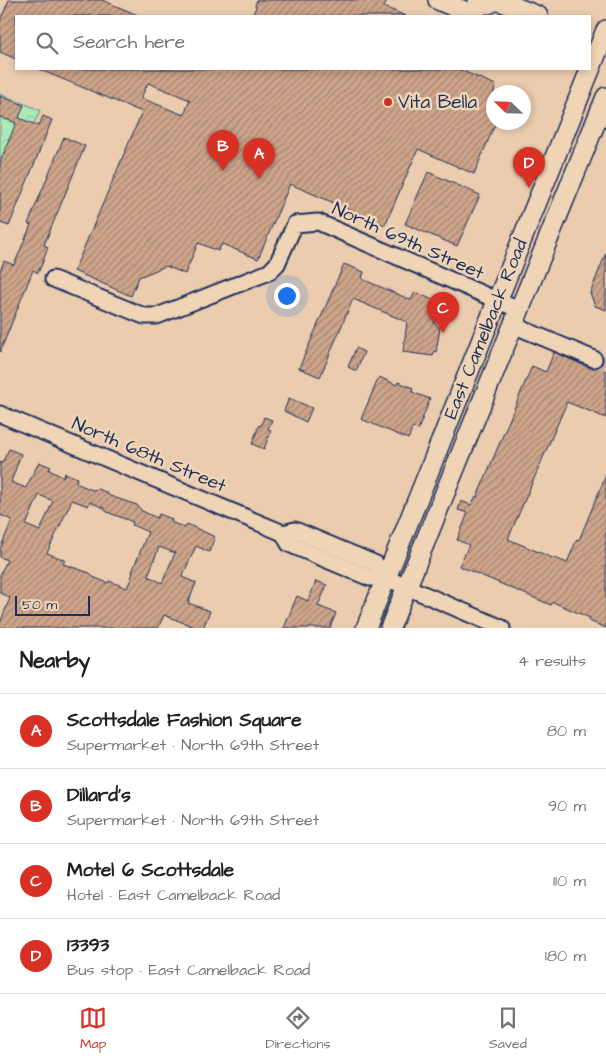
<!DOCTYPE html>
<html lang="en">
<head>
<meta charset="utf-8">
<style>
	:root { --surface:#fff; --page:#f2f2f2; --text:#202124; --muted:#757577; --line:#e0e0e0; --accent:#d93025 }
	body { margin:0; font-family:"Architects Daughter",sans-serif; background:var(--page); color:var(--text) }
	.compass { position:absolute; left:486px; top:85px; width:45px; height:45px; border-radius:50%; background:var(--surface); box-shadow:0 2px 8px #0003; rotate:293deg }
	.scale { position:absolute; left:15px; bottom:12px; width:75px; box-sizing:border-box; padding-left:5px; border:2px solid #1b2f5e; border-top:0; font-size:14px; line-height:18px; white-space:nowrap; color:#1b2f5e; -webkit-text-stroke:4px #efd4b6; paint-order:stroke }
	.you { position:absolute; left:286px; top:295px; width:18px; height:18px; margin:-12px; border:4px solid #fff; border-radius:50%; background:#1a73e8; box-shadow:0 0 0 8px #1a73e833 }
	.badge { display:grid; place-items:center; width:32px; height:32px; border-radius:50%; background:var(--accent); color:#fff; font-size:16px; font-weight:700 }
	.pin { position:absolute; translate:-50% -41px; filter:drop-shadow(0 1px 2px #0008) }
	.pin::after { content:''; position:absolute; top:26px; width:18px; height:15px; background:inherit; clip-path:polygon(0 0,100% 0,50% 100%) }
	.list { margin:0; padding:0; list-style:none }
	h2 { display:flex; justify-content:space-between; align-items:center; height:65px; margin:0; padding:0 20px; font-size:21px }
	h2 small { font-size:16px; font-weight:400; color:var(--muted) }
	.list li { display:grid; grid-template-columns:32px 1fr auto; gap:15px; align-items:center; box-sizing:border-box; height:75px; padding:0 20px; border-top:1px solid var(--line) }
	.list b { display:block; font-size:19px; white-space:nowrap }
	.list p { margin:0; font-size:16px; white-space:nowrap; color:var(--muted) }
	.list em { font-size:16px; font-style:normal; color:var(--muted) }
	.icon { flex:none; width:28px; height:28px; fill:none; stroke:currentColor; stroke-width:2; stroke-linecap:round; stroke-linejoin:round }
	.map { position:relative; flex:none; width:606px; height:628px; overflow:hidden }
	.search { position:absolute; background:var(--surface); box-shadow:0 2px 8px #0003; left:15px; right:15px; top:15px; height:55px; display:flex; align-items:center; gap:12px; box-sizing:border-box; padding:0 18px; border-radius:0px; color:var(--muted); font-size:19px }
	.sheet { height:365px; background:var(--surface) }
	nav { display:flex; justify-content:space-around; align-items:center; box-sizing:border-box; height:70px; border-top:1px solid var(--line); background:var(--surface); font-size:14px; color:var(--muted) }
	nav a { display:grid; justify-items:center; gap:2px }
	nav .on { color:var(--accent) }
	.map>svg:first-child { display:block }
	.forest { fill:url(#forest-crowns); stroke:#628c88 }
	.building { fill:url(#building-hatch); stroke:#1b2f5e; fill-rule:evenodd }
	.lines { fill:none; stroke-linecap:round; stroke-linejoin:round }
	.minor-tunnel { stroke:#c1ad9e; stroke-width:15; stroke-dasharray:15 8; stroke-linecap:butt }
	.minor-casing { stroke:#1b2f5e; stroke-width:19 }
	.major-casing { stroke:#1b2f5e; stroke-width:22 }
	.minor { stroke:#efd4b6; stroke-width:15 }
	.major { stroke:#efd4b6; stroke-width:19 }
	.poi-dot { fill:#c8321e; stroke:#efd4b6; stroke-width:2 }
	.labels { text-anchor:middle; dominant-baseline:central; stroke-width:5; stroke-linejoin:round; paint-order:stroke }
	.poi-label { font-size:19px; fill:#1b2f5e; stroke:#efd4b6; text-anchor:start }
	.street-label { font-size:19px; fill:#1b2f5e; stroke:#efd4b6 }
</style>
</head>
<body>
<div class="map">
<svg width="606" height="628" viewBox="0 0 606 628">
	<defs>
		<pattern id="forest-crowns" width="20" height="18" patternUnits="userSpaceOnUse" patternTransform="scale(1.25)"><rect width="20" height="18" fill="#aaeab3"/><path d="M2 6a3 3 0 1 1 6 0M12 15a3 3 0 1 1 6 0" fill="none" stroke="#92c99c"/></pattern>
		<pattern id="building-hatch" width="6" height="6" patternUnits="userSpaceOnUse" patternTransform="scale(1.25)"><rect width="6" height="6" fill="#cda489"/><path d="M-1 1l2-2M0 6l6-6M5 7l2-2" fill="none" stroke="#a68673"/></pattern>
	</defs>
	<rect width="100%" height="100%" fill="#ebccae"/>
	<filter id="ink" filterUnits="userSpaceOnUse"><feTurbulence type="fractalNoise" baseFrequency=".02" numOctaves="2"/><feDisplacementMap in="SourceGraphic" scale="10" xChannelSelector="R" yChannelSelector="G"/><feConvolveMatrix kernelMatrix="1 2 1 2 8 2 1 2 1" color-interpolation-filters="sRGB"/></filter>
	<g filter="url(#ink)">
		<path class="forest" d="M0 94 40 110 0 204Z"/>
		<path class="building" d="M9 0H102L140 16H16V59L0 52V21Z
			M257 0H387L384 7 406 16H252L256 7 255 5Z
			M38 69H458L496 85 494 90V122H496L474 174 418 149 385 225 290 184 258 259 222 244 218 251 198 243 185 274 166 266 139 277 131 296 74 271 142 112ZM148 83 190 100 184 115 141 98Z
			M0 96 24 105 19 118 39 126 43 116 52 120 9 226 0 223V162L16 123 0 117Z
			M64 137 85 146 44 245 48 247 42 264 38 273 33 270 0 352V271L4 261 14 265 31 225 28 224Z
			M428 172 480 195 457 246 405 224Z
			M606 253V310L595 306 590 293Z
			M344 264 364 272 362 279 411 300 415 292 442 304 434 323 440 328 436 352 434 351 433 356 403 352 407 322 353 299 320 377 299 368Z
			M356 348 364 352 356 371 348 367Z
			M554 352 590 368 597 367 606 371V418L567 402 508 539 555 559V558L567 563 577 539 579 540 606 475V628L589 621 590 618 553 602 551 605 459 566 469 545 457 540 468 513 458 510 461 501 471 505 476 496 477 497 532 366 546 372Z
			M379 377 397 385 398 382 413 388 412 392 430 399 418 430 413 427 408 439 361 419Z
			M289 398 312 408 306 422 284 411Z
			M264 417 272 420 268 429 271 430 264 449 252 444 259 425 261 426Z
			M9 449 21 454 11 482 26 488 39 462 51 467 49 470 63 477 65 473 77 478 76 483 92 490 99 489 107 493V494L110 496 137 505 142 511 157 518 159 514 172 519 171 522 185 528 187 524 215 537 209 552 196 546 182 577 196 583 188 603 210 611 203 628H197L164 615 158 628H0V623L10 598 0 593V575L7 560 0 557V549L12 520 0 515V462L2 463ZM39 495 53 501 40 531 26 525ZM72 500 88 506 90 502 104 508 107 512 133 522 132 525 148 532 132 572 133 573 127 588 109 581 108 583 93 577 90 573 63 564 65 560 47 553ZM159 547 175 553 162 583 148 576Z
			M316 581 327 585 318 606 336 613 330 628H284L297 596 308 601Z"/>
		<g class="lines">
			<path class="minor-tunnel" d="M594 359 606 364"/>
			<g class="minor-casing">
				<path id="minor" d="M53 279 144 316H157L269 272 277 264 295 224 318 222 519 310
					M513 325 594 359
					M0 414 283 533 295 530 376 564 386 578
					M283 533 289 544 370 578H386L502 628"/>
			</g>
			<g class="major-casing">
				<path id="major" d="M438 0 476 16
					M478 0 488 4 497 0
					M497 0 538 16
					M366 628 606 30
					M390 628 606 97"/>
			</g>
			<use href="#minor" class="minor"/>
			<use href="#major" class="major"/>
		</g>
	</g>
	<circle class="poi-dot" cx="388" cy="102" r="5"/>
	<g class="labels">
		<g class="poi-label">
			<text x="398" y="102">Vita Bella</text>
		</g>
		<g class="street-label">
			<text transform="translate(408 241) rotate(24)">North 69th Street</text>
			<text transform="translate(486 329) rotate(-68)">East Camelback Road</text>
			<text transform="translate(149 455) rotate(23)">North 68th Street</text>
		</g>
	</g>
</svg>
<svg class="compass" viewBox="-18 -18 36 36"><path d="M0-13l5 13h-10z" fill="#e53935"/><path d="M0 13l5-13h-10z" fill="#757577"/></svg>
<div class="scale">50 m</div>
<div class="you"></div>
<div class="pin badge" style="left:259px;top:179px">A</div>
<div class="pin badge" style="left:223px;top:171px">B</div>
<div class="pin badge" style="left:443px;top:333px">C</div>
<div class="pin badge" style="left:529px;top:188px">D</div>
<div class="search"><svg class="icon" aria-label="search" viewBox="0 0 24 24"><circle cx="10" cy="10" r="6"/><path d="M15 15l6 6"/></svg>Search here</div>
</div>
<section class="sheet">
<h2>Nearby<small>4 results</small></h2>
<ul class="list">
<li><span class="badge">A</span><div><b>Scottsdale Fashion Square</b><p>Supermarket · North 69th Street</p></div><em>80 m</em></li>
<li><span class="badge">B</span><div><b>Dillard's</b><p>Supermarket · North 69th Street</p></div><em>90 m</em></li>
<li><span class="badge">C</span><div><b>Motel 6 Scottsdale</b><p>Hotel · East Camelback Road</p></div><em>110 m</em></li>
<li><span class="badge">D</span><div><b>13393</b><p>Bus stop · East Camelback Road</p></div><em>180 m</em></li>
</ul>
</section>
<nav>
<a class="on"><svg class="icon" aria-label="map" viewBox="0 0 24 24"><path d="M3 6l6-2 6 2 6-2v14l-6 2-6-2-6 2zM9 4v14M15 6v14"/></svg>Map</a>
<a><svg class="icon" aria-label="directions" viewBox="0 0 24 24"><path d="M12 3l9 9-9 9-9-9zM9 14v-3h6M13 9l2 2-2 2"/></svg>Directions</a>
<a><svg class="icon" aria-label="saved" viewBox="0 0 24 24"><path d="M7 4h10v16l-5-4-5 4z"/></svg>Saved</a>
</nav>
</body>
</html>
